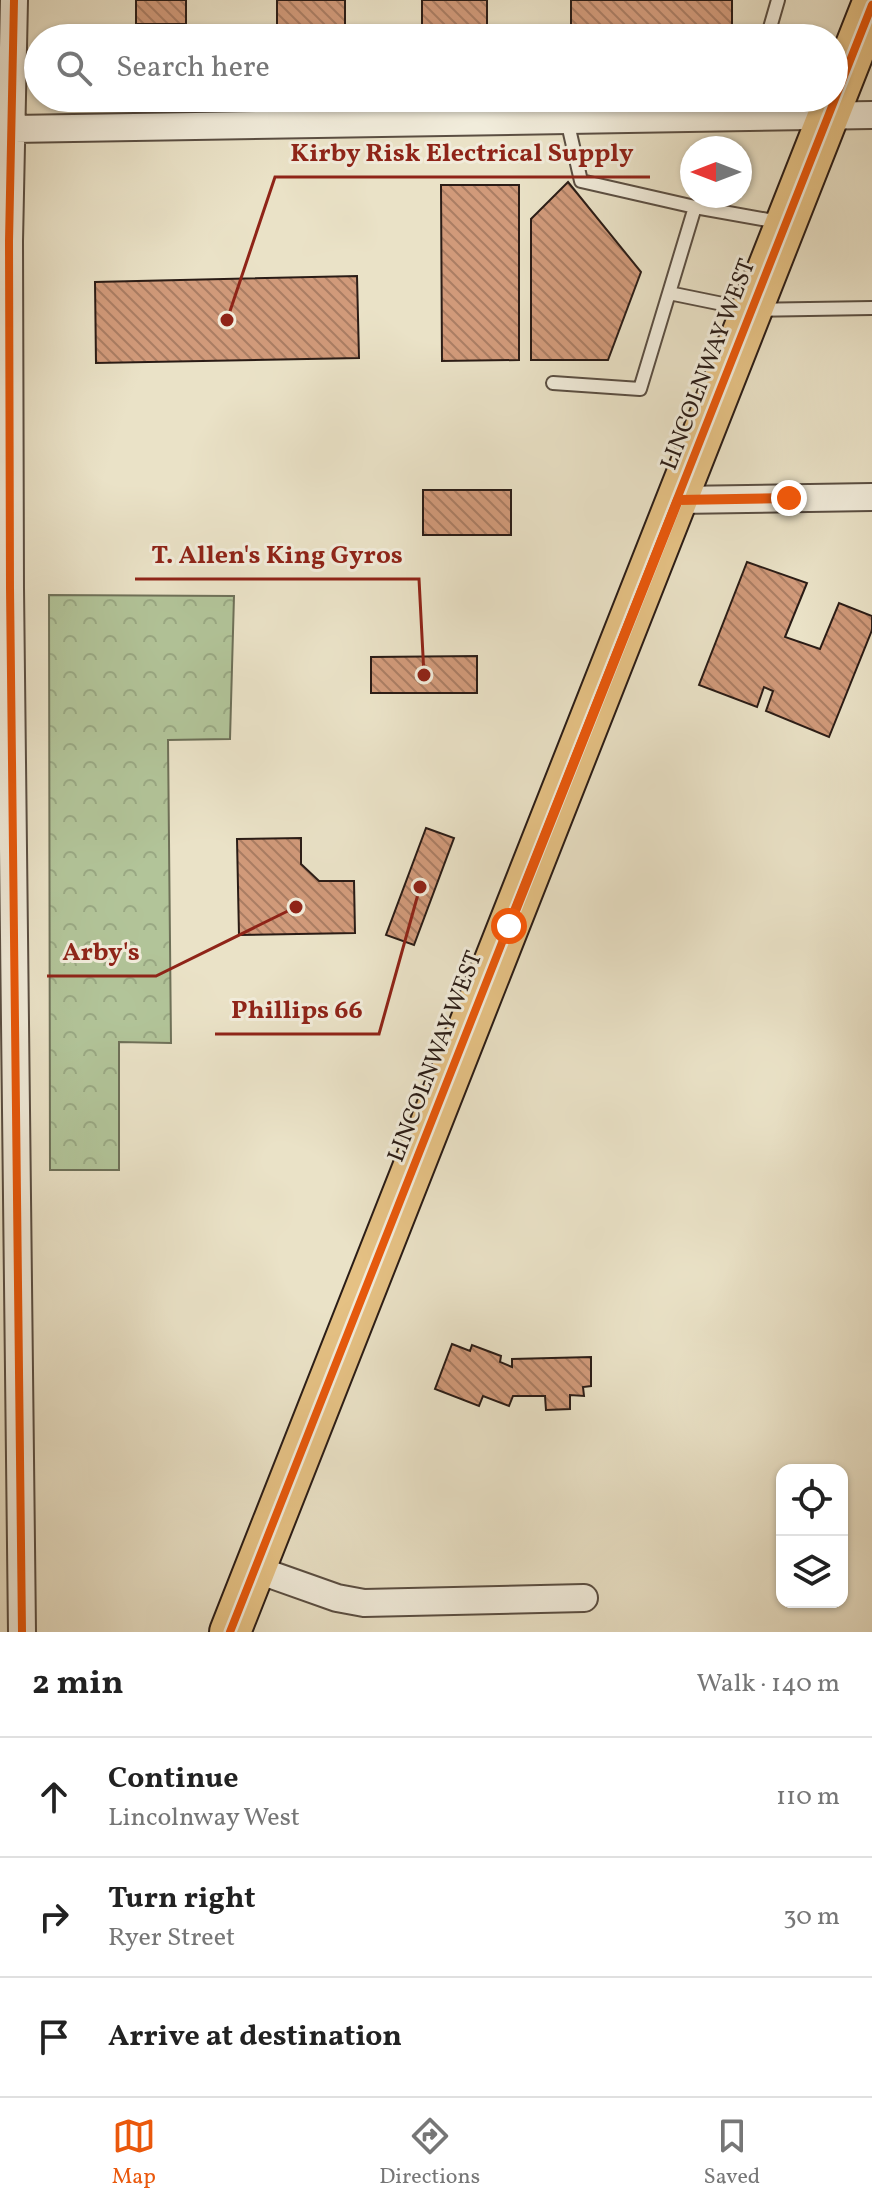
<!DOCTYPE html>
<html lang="en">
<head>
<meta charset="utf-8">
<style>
	:root { --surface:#fff; --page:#f2f2f2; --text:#222; --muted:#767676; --line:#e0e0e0; --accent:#ea580c }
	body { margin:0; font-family:Vollkorn,serif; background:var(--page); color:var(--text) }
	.controls { position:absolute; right:24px; bottom:24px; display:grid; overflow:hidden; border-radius:16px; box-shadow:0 2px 6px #0004 }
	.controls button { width:72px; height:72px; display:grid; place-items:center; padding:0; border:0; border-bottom:2px solid var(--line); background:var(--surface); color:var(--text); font:40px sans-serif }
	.compass { position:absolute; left:680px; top:136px; width:72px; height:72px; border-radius:50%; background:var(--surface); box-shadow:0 2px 6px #0004; rotate:270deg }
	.stop { position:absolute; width:24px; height:24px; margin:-18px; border:6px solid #ea580c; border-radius:50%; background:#fff }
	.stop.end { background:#ea580c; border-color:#fff; box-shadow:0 2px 8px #0008 }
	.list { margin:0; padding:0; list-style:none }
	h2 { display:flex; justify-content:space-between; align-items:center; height:104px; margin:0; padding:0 32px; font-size:34px }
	h2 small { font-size:26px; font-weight:400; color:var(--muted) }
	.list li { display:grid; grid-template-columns:52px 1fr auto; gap:24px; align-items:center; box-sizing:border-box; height:120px; padding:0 32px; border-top:2px solid var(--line) }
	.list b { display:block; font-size:30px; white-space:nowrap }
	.list p { margin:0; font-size:26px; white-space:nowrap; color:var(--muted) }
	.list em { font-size:26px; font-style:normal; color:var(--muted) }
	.icon { flex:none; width:44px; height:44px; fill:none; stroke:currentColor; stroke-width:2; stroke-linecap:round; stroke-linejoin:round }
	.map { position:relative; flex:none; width:872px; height:1632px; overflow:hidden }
	.search { position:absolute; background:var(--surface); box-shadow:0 2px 6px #0004; left:24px; right:24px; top:24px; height:88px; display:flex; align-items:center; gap:20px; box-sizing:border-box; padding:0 28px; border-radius:44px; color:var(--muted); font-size:30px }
	.sheet { height:464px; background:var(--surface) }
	nav { display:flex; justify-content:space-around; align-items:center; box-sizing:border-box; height:112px; border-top:2px solid var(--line); background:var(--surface); font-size:22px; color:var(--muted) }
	nav a { display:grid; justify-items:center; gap:4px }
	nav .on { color:var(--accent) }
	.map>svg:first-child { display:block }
	.forest { fill:url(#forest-crowns); stroke:#6e7058; stroke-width:2 }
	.building { fill:url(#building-back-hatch); stroke:#2a1c16; stroke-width:2 }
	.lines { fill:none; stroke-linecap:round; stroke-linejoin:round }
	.service-casing { stroke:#5a4e42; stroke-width:16 }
	.minor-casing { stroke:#5a4e42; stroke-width:30 }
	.primary-casing { stroke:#2a1c16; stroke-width:44 }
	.service { stroke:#f1ecdb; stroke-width:12 }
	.minor { stroke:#f1ecdb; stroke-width:26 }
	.primary { stroke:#e5c184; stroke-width:40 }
	.cycleway-casing { stroke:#f1ecdb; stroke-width:13 }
	.cycleway { stroke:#e8590c; stroke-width:8 }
	.route { stroke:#ea580c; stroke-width:10 }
	.labels { text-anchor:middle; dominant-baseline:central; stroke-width:6; stroke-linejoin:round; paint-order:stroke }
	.street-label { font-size:24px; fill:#2a1c16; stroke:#f1ecdb }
	.leader { fill:none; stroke:#8f2418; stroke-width:3 }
	.callout-dot { fill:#8f2418; stroke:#f1ecdb; stroke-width:3 }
	.callout-label { font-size:26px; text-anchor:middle; font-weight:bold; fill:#8f2418; stroke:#f1ecdb; stroke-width:6; stroke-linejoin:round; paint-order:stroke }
</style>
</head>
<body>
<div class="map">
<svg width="872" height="1632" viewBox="0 0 872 1632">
	<defs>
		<pattern id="forest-crowns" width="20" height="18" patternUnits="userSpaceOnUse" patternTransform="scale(2)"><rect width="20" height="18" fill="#b2c499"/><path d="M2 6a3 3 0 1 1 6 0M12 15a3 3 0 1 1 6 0" fill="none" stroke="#99a883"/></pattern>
		<pattern id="building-back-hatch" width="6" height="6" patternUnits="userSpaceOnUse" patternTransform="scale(2)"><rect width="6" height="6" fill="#d19a7a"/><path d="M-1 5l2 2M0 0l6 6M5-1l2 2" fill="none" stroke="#aa7d63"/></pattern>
	</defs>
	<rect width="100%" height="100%" fill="#eae2c7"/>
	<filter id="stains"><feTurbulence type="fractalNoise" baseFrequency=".0025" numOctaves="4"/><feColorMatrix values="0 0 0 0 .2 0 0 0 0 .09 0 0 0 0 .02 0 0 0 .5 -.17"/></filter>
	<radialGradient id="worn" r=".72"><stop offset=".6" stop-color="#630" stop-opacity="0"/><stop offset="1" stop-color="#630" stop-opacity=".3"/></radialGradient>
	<path class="forest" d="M49 595 234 596 230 739 168 740 171 1043 119 1042V1170H50Z"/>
	<path class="building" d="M136 0H186V24H136Z
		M277 0H345V38H277Z
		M422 0H487V38H422Z
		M571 0H732V35L571 36Z
		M568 182 641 272 608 360H531V219Z
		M441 185H519V360L442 361Z
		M357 276 359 358 96 363 95 282Z
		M423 490H511V535H423Z
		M747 562 807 583 785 637 820 649 839 603 872 616V630L829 737 766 711 773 691 764 687 757 707 699 685Z
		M477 656V693H371V657Z
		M426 828 454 838 414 945 386 935Z
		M301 838V864L319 881H354L355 933 239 935 237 839Z
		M452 1344 470 1351 472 1345 501 1356 500 1362 512 1367V1359L591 1357V1386L583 1387 584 1396 570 1395V1409L546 1410 545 1396H513L509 1406 483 1396 479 1406 435 1389Z"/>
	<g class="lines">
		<g class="service-casing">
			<path id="service" d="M767 38 778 0
				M695 207 779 222
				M669 293 752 310 872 308
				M553 383 640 389 695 207 581 181 567 120"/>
		</g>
		<g class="minor-casing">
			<path id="minor" d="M14 0 9 241 10 588 22 1632
				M13 129 872 115
				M678 500 872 497
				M255 1569 337 1598 364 1603 584 1598"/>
		</g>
		<g class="primary-casing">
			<path id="primary" d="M230 1632 872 5"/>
		</g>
		<use href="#service" class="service"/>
		<use href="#minor" class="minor"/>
		<use href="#primary" class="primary"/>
		<g class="cycleway-casing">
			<path id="cycleway" d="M14 0 9 241 10 588 22 1632
				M230 1632 872 5"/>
		</g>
		<use href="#cycleway" class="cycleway"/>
	</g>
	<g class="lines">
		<path class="route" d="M509 926 678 500 789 498"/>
	</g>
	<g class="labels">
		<g class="street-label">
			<text transform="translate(709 365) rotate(-69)">LINCOLNWAY WEST</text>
			<text transform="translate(436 1057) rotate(-69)">LINCOLNWAY WEST</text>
		</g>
	</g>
	<path class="leader" d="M227 320L275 177H650M424 675L419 579H135M296 907L156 976H47M420 887L379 1034H215"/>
	<g class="callout-dot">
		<circle cx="227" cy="320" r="8"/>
		<circle cx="424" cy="675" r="8"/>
		<circle cx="296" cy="907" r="8"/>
		<circle cx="420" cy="887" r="8"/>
	</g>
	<g class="callout-label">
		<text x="462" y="161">Kirby Risk Electrical Supply</text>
		<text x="277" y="563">T. Allen's King Gyros</text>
		<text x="101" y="960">Arby's</text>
		<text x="297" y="1018">Phillips 66</text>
	</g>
	<rect width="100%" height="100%" filter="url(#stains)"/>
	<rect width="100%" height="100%" fill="url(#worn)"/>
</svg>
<div class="controls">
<button><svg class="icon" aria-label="locate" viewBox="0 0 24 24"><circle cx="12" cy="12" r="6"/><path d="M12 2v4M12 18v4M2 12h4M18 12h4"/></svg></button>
<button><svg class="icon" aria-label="layers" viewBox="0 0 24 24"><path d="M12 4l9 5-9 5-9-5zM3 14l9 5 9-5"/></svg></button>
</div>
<svg class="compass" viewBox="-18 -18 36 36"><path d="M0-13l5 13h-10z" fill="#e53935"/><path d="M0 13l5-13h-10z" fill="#767676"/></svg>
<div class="stop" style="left:509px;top:926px"></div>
<div class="stop end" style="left:789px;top:498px"></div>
<div class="search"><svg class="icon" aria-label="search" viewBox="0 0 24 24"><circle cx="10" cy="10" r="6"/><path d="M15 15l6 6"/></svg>Search here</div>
</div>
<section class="sheet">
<h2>2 min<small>Walk · 140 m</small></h2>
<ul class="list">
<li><svg class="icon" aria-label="ahead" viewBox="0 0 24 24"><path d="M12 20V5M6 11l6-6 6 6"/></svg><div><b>Continue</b><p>Lincolnway West</p></div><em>110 m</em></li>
<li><svg class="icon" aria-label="right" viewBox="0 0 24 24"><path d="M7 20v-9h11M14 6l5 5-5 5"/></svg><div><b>Turn right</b><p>Ryer Street</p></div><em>30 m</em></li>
<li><svg class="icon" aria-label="arrive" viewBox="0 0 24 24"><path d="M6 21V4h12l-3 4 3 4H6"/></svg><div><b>Arrive at destination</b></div></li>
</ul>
</section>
<nav>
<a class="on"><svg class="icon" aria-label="map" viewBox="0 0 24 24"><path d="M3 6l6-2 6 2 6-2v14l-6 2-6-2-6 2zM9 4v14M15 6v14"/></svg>Map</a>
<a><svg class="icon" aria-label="directions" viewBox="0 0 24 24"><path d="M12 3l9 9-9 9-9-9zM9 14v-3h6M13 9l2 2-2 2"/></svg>Directions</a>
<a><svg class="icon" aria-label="saved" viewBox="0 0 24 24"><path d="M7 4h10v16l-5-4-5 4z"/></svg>Saved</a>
</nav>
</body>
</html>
